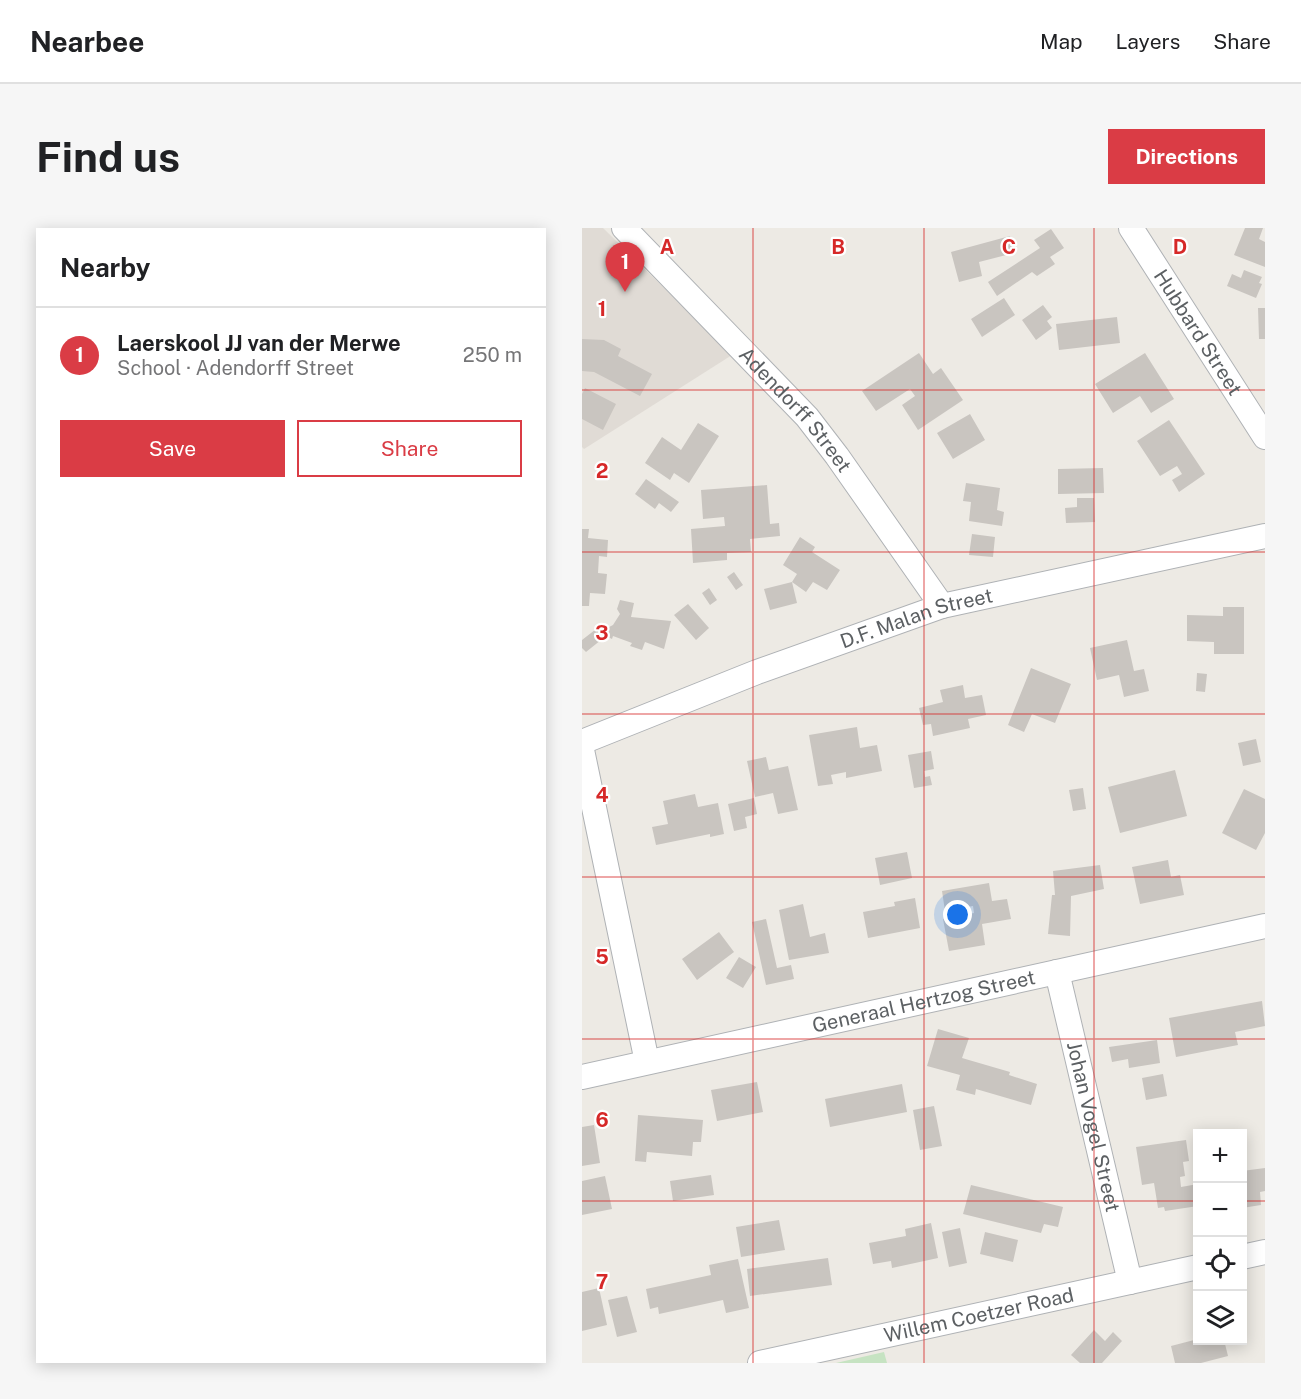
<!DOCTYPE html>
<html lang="en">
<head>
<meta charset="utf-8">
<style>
	:root { --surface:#fff; --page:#f6f6f6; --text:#202124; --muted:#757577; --line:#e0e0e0; --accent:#da3c45 }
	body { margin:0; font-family:"Public Sans",sans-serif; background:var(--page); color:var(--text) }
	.controls { position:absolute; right:18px; bottom:18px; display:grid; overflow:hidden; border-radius:0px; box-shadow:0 3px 15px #0003 }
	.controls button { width:54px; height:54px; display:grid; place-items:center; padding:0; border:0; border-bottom:2px solid var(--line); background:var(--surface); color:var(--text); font:30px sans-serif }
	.you { position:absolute; left:376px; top:687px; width:21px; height:21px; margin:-15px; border:4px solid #fff; border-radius:50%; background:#1a73e8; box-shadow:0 0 0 9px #1a73e833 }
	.badge { display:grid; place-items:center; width:39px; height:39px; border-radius:50%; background:var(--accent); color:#fff; font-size:20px; font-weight:700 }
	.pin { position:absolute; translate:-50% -50px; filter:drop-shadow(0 2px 3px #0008) }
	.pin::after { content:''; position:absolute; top:32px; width:21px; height:18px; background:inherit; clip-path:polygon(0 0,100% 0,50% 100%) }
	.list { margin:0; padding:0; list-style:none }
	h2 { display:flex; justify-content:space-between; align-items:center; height:78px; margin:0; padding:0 24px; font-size:26px }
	h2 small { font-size:20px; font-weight:400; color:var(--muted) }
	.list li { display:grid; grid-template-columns:39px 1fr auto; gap:18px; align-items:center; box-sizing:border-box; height:96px; padding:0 24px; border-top:2px solid var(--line) }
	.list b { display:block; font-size:22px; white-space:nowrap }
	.list p { margin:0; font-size:20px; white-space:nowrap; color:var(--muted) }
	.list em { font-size:20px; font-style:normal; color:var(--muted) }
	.actions { display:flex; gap:12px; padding:18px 24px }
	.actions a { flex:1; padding:14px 0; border:2px solid var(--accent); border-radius:0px; text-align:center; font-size:21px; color:var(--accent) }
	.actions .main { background:var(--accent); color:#fff }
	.icon { flex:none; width:33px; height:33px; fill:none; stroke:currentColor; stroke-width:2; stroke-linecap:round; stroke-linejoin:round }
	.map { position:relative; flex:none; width:683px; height:1135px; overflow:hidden; border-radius:0px }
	header { display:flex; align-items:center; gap:36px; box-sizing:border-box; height:84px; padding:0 30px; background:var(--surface); border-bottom:2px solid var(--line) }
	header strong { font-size:28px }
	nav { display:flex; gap:33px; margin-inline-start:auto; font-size:21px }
	.intro { display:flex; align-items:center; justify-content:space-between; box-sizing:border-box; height:144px; padding:0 36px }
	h1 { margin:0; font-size:42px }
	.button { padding:15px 27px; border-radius:0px; background:var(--accent); color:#fff; font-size:21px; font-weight:700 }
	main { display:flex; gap:36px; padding:0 36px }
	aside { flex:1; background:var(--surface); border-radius:0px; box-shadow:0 3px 15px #0003 }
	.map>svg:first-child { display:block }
	.education { fill:#e0dbd5 }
	.green { fill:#c6e3c2 }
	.building { fill:#c9c5c0 }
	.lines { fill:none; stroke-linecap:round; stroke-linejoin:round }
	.minor-casing { stroke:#afb2b5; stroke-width:26 }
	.minor { stroke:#fff; stroke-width:24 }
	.grid { fill:none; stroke:#d62828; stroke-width:1.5; stroke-opacity:0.55 }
	.labels { text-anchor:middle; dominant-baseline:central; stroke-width:4.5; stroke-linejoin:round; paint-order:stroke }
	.street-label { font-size:20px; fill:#5c6063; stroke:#fff }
	.grid-label { font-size:20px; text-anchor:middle; font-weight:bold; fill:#d62828; stroke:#fff; stroke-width:4.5; stroke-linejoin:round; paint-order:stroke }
</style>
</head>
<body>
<header>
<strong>Nearbee</strong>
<nav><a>Map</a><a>Layers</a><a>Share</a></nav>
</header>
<div class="intro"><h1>Find us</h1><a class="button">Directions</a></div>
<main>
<aside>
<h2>Nearby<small></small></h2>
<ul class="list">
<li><span class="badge">1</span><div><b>Laerskool JJ van der Merwe</b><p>School · Adendorff Street</p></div><em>250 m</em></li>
</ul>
<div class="actions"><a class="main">Save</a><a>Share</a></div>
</aside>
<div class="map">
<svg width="683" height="1135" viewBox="0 0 683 1135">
	<rect width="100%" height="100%" fill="#edeae4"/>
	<path class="education" d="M0 0H21L150 127 2 221 0 219Z"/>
	<path class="green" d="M302 1124 305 1135H254Z"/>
	<path class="building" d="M663 0H681L677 11 683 14V39L652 27Z
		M469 1 482 20 468 29 473 36 455 48 450 44 415 68 406 54 458 20 452 12Z
		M428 8 432 25 397 34 400 48 377 54 369 24Z
		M662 42 680 49 677 55 680 56 674 70 645 58 650 46 659 50Z
		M422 70 433 87 400 109 389 91Z
		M461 77 470 89 465 93 470 100 454 112 440 92Z
		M676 80H683V111H677Z
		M535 89 538 115 477 122 474 96Z
		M0 111 22 112 39 121 36 128 70 146 58 168 12 144 0 143Z
		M337 125 351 146 359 140 381 172 336 202 320 177 333 168 328 161 294 183 280 163Z
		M563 125 592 171 569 185 558 168 531 185 513 156Z
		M3 160 34 176 21 202 0 191V166Z
		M388 186 403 212 371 231 355 205Z
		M587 192 623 246 597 264 590 252 600 246 595 238 578 248 555 213Z
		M116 195 137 208 107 255 92 245 88 252 63 235 80 209 99 222Z
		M521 240 522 265 476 266V241Z
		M64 251 97 274 89 284 77 275 73 281 53 266Z
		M384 255 418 260 415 282 422 284 420 298 387 293 389 274 381 273Z
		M185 257 188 296 197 295 198 308 168 311 169 324 145 325V332L111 335 109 301 143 298 142 289 121 291 119 262Z
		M495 270H512L513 294 484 295 483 280 495 279Z
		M0 301H7L6 310 26 312 25 329 17 328 16 345 25 346 23 366 8 365 7 378H0Z
		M390 306 413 309 411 329 387 327Z
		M218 309 233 319 230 324 258 342 245 362 231 354 224 364 210 354 215 375 188 382 182 361 210 354 215 346 201 337Z
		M152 344 161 357 154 362 145 349Z
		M127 360 135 372 128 377 120 365Z
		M38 372 52 375 49 389 89 393 82 421 63 414 60 422 48 418 50 415 31 408 30 411 24 408 4 424 0 420V412L18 398 21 402 31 397 38 386 35 381Z
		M106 376 127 400 114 412 92 387Z
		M641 379H662V426H632V414L605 413V387L641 388Z
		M545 412 552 443 562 441 567 463 542 469 537 447 515 452 508 420Z
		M449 440 489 456 473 495 450 486 442 504 426 497Z
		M615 445 625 446 623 464 614 463Z
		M381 457 383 470 400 467 404 487 386 491 388 500 351 508 349 496 341 497 337 480 361 474 358 462Z
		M275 499 278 520 295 517 300 543 264 550V544L249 547 251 556 236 558 227 507Z
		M674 511 679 534 661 538 656 515Z
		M349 523 352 541 342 543 343 549 348 548 350 557 332 560 326 527Z
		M184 529 187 542 206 538 216 582 196 586 191 565 173 569 165 533Z
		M593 542 605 588 538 605 526 559Z
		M501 560 504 581 491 583 487 562Z
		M662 561 683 571V605L674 622 640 605Z
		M113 566 116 579 136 575 142 606 128 609V606L74 617 70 599 86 596 81 573Z
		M172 570 175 586 163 589 165 600 152 603 146 576Z
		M325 624 330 650 298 657 293 630Z
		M586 632 589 649 598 647 602 667 558 676 550 639Z
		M518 637 522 661 489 668 488 708 466 706 470 667H473L471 643Z
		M407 655 410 673 425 671 429 691 400 696 403 717 367 723 361 691 392 685 391 678 363 683 360 663Z
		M333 670 338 700 286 710 281 684 313 678 312 674Z
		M221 676 228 709 243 705 247 725 207 732 197 682Z
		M184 691 195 740 209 737 212 751 184 757 170 694Z
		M137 704 152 724 115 752 100 731Z
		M157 729 174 739 161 760 144 750Z
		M680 773 683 798 653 804 656 817 594 829 587 790Z
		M356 801 387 810 380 830 428 844 427 847 455 856 449 877 394 861 393 867 374 862 378 847 345 838Z
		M575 812 578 835 547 840 546 831 530 834 527 819Z
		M581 846 585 868 564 872 560 850Z
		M175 854 181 884 135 893 129 862Z
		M320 856 325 884 248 899 243 871Z
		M352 878 360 918 338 922 331 882Z
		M56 887 121 892 119 914H111L110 928 65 924 64 934 53 933Z
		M12 897 18 935 0 938V899Z
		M604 912 607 933 601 934 603 948 598 949 599 959 616 956V978L583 983 582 979 576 980 572 955 560 957 554 919Z
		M683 940V963L678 964 679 977 660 980V943Z
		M129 947 132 967 91 973 88 953Z
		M23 948 30 981 0 987V953Z
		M389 957 481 979 476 999 462 996 459 1005 381 986Z
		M197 992 203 1022 159 1029 154 999Z
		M349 995 356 1030 310 1040 309 1033 291 1036 287 1015 324 1008 323 1001Z
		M378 1000 385 1035 367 1039 360 1004Z
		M403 1004 436 1012 431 1034 398 1026Z
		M246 1030 250 1057 168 1068 165 1041Z
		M156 1031 167 1080 144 1085 141 1072 77 1086 76 1079 68 1081 64 1061 129 1047 127 1037Z
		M17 1060 25 1097 0 1103V1064Z
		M45 1068 55 1104 35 1109 26 1072Z
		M512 1102 523 1113 531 1104 540 1113 520 1135H498L489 1127Z
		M616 1111 642 1112 646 1128 619 1135H593L589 1118Z"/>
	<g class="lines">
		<g class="minor-casing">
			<g id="minor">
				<path id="s1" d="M42 0 225 189 255 228 360 378"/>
				<path id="s2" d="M549 0 683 209"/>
				<path id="s3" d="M0 514 175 444 360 378 683 308"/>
				<path d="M0 522 65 834"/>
				<path id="s4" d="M475 744 548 1054"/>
				<path id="s5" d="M0 849 683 698"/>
				<path d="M660 1029 683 1024"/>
				<path id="s6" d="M178 1135 616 1039"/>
			</g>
		</g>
		<use href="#minor" class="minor"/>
	</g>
	<path class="grid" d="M171 0V1135M342 0V1135M512 0V1135M0 162H683M0 324H683M0 486H683M0 649H683M0 811H683M0 973H616M660 973H683"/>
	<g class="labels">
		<g class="street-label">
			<text stroke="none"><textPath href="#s2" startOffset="124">Hubbard Street</textPath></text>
			<text stroke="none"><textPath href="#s1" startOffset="250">Adendorff Street</textPath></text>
			<text stroke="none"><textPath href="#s3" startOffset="357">D.F. Malan Street</textPath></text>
			<text stroke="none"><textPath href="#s5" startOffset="350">Generaal Hertzog Street</textPath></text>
			<text stroke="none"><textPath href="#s4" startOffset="159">Johan Vogel Street</textPath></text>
			<text stroke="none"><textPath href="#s6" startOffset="224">Willem Coetzer Road</textPath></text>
		</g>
	</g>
	<g class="grid-label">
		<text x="85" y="26">A</text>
		<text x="256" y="26">B</text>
		<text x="427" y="26">C</text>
		<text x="598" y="26">D</text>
		<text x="20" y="88">1</text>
		<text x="20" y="250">2</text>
		<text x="20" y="412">3</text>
		<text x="20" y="574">4</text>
		<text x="20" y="736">5</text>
		<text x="20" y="899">6</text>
		<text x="20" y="1061">7</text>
	</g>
</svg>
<div class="controls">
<button>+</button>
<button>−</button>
<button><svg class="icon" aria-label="locate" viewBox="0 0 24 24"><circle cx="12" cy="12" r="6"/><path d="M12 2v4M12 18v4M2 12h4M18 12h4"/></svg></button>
<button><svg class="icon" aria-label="layers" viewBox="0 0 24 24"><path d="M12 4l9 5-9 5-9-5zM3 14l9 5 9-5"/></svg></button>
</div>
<div class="you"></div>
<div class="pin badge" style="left:43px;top:64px">1</div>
</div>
</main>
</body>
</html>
